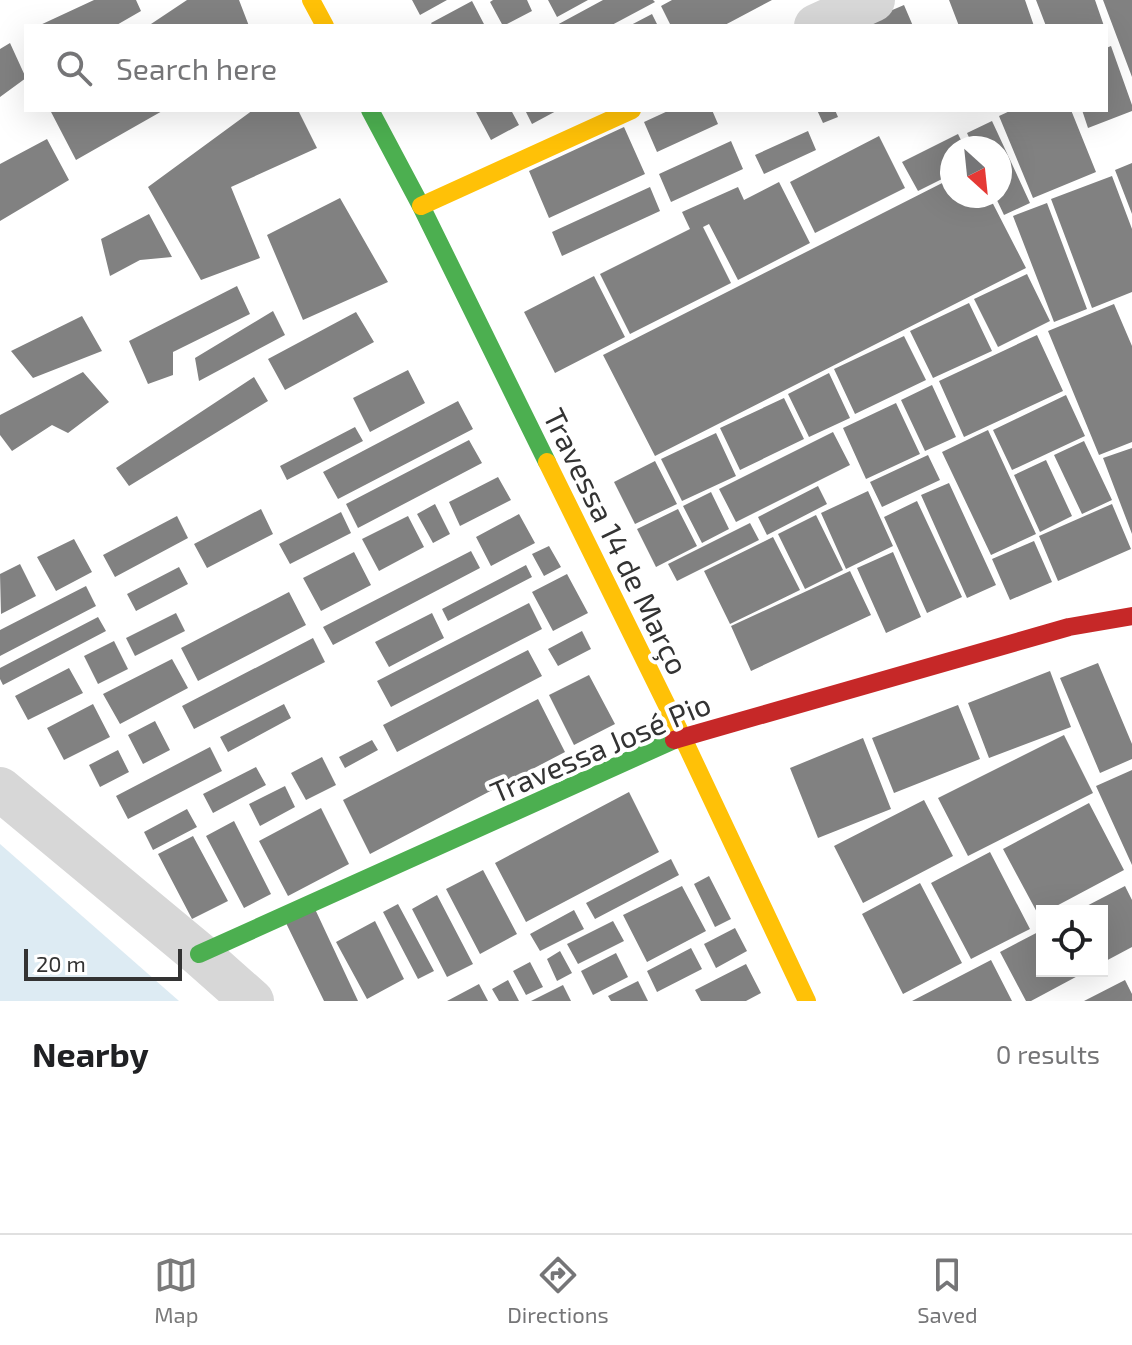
<!DOCTYPE html>
<html lang="en">
<head>
<meta charset="utf-8">
<style>
	:root { --surface:#fff; --page:#f6f6f6; --text:#202124; --muted:#757577; --line:#e0e0e0; --accent:#7a7a7a }
	body { margin:0; font-family:"Exo 2",sans-serif; background:var(--page); color:var(--text) }
	.controls { position:absolute; right:24px; bottom:24px; display:grid; overflow:hidden; border-radius:0px; box-shadow:0 8px 32px #0002 }
	.controls button { width:72px; height:72px; display:grid; place-items:center; padding:0; border:0; border-bottom:2px solid var(--line); background:var(--surface); color:var(--text); font:40px sans-serif }
	.compass { position:absolute; left:940px; top:136px; width:72px; height:72px; border-radius:50%; background:var(--surface); box-shadow:0 8px 32px #0002; rotate:153deg }
	.scale { position:absolute; left:24px; bottom:20px; width:158px; box-sizing:border-box; padding-left:8px; border:4px solid #333; border-top:0; font-size:22px; line-height:28px; white-space:nowrap; color:#333; -webkit-text-stroke:6px #fff; paint-order:stroke }
	.list { margin:0; padding:0; list-style:none }
	h2 { display:flex; justify-content:space-between; align-items:center; height:104px; margin:0; padding:0 32px; font-size:34px }
	h2 small { font-size:26px; font-weight:400; color:var(--muted) }
	.icon { flex:none; width:44px; height:44px; fill:none; stroke:currentColor; stroke-width:2; stroke-linecap:round; stroke-linejoin:round }
	.map { position:relative; flex:none; width:1132px; height:1001px; overflow:hidden }
	.search { position:absolute; background:var(--surface); box-shadow:0 8px 32px #0002; left:24px; right:24px; top:24px; height:88px; display:flex; align-items:center; gap:20px; box-sizing:border-box; padding:0 28px; border-radius:0px; color:var(--muted); font-size:30px }
	.sheet { height:232px; background:var(--surface) }
	nav { display:flex; justify-content:space-around; align-items:center; box-sizing:border-box; height:112px; border-top:2px solid var(--line); background:var(--surface); font-size:22px; color:var(--muted) }
	nav a { display:grid; justify-items:center; gap:4px }
	nav .on { color:var(--accent) }
	.map>svg:first-child { display:block }
	.water { fill:#ddebf3 }
	.building { fill:#818181 }
	.lines { fill:none; stroke-linecap:round; stroke-linejoin:round }
	.street { stroke:#d7d7d7; stroke-width:44 }
	.fast { stroke:#4caf50; stroke-width:18 }
	.slow { stroke:#ffc107; stroke-width:18 }
	.jam { stroke:#c62828; stroke-width:18 }
	.labels { text-anchor:middle; dominant-baseline:central; stroke-width:8; stroke-linejoin:round; paint-order:stroke }
	.street-label { font-size:30px; fill:#333; stroke:#fff }
</style>
</head>
<body>
<div class="map">
<svg width="1132" height="1001" viewBox="0 0 1132 1001">
	<rect width="100%" height="100%" fill="#fff"/>
	<path class="water" d="M0 844 179 1001H0Z"/>
	<path class="building" d="M94 0H136L141 11 115 26H38Z
		M187 0H239L249 26H148Z
		M412 0H447L420 15Z
		M493 0H527L532 11 503 26 490 2Z
		M548 0H588L557 17Z
		M603 0H653L655 2 610 26H555Z
		M672 0H772L723 26H671L661 6Z
		M949 0H1025L1034 26H959Z
		M1036 0H1095L1104 26H1046Z
		M1103 0H1132V77Z
		M472 1 485 26H433L431 23Z
		M904 5 913 26H855Z
		M652 14 658 26H629Z
		M10 43 26 78 0 97V49Z
		M1111 46 1132 105V111L1088 128 1082 110H1106V48Z
		M50 110H164L76 160Z
		M253 110H298L317 148 231 187 260 258 201 280 148 187Z
		M475 110H511L519 125 491 140Z
		M525 110H558L532 124Z
		M670 110H712L718 124 657 152 644 122Z
		M817 110H835L838 117 823 123Z
		M1012 110H1071L1096 172 1033 198 999 116Z
		M992 121 1030 203 1004 215 995 196H1000V148H974L967 133Z
		M624 127 645 174 549 218 529 171Z
		M808 131 816 150 764 174 755 155Z
		M958 134 965 148H952V174L918 191 902 162Z
		M879 136 905 188 815 233 790 182Z
		M47 139 69 180 0 221V164Z
		M731 141 743 169 671 202 659 174Z
		M1132 163V214L1115 170Z
		M1112 176 1132 229V292L1092 308 1051 199Z
		M952 178V196H989L1026 268 655 456 603 355Z
		M779 182 810 243 738 280 709 224 703 227 731 283 630 334 600 274 690 229 682 212 738 187 744 200Z
		M650 187 660 211 562 256 552 232Z
		M340 198 388 282 303 320 267 235Z
		M1047 203 1087 309 1054 322 1013 216Z
		M149 214 172 257 140 260 110 276 101 239Z
		M1027 274 1050 321 998 347 974 299Z
		M594 276 625 337 555 373 524 312Z
		M237 286 250 314 173 352V375L148 384 129 341Z
		M969 303 992 351 933 378 910 331Z
		M1114 304 1132 346V442L1099 455 1048 331Z
		M273 311 285 335 199 381 195 358Z
		M356 312 374 342 285 390 268 359Z
		M82 316 102 351 33 378 11 351Z
		M1037 335 1063 391 964 437 939 381Z
		M904 336 926 380 855 414 834 369Z
		M408 370 425 403 370 432 353 398Z
		M83 372 109 402 68 433 52 425 12 451 0 435V415Z
		M829 373 850 418 809 437 788 394Z
		M254 377 268 401 129 486 116 468Z
		M932 385 956 437 925 451 901 400Z
		M1066 395 1085 436 1012 470 993 430Z
		M784 398 804 439 740 470 720 428Z
		M458 401 473 429 338 499 323 472Z
		M896 403 920 454 866 479 843 428Z
		M355 427 363 441 287 480 280 466Z
		M988 430 1036 534 991 555 942 452Z
		M833 432 850 465 736 522 719 489Z
		M716 433 736 476 682 501 661 459Z
		M469 440 482 463 358 528 346 504Z
		M1084 441 1112 500 1082 514 1054 455Z
		M1132 448V534L1103 458Z
		M928 455 940 480 882 507 870 482Z
		M1046 460 1072 516 1040 532 1014 475Z
		M655 461 677 504 635 524 614 482Z
		M498 477 511 500 460 526 449 502Z
		M949 483 996 585 967 598 921 495Z
		M818 486 827 504 767 535 758 517Z
		M868 491 893 546 846 569 821 513Z
		M711 492 729 529 702 543 683 506Z
		M917 501 962 597 927 613 884 517Z
		M435 504 450 534 433 543 417 514Z
		M1112 504 1131 549 1058 581 1039 536Z
		M261 509 273 534 207 568 194 544Z
		M678 509 697 546 656 567 637 529Z
		M341 512 351 533 290 564 279 544Z
		M519 514 535 543 491 566 476 537Z
		M816 515 843 570 805 589 778 534Z
		M177 516 188 538 115 577 103 555Z
		M408 516 424 547 379 571 362 539Z
		M750 523 759 540 677 581 668 564Z
		M773 537 800 590 730 624 704 571Z
		M74 539 92 572 56 591 37 557Z
		M1034 541 1052 582 1010 600 992 559Z
		M549 546 561 567 544 576 532 554Z
		M471 551 480 568 333 645 323 627Z
		M354 552 371 585 321 611 303 578Z
		M893 552 921 617 886 633 857 568Z
		M20 564 36 596 1 614 0 574Z
		M526 565 532 577 448 621 442 609Z
		M179 567 188 584 136 611 127 594Z
		M850 571 871 615 751 671 731 626Z
		M567 574 588 613 553 631 532 592Z
		M86 586 96 606 0 656V630Z
		M289 592 306 625 198 681 181 648Z
		M529 603 542 629 391 707 377 681Z
		M176 613 185 631 135 656 126 638Z
		M432 613 444 638 389 667 375 642Z
		M98 617 106 631 3 685 0 679V668Z
		M582 631 591 649 558 666 548 649Z
		M313 638 325 662 194 729 182 706Z
		M114 641 128 669 98 684 84 656Z
		M528 650 542 676 397 752 383 725Z
		M172 659 188 688 120 724 103 694Z
		M1098 663 1132 744V759L1100 773 1060 678Z
		M69 668 83 693 28 720 15 696Z
		M1050 671 1071 727 989 758 968 703Z
		M589 675 615 724 574 745 549 695Z
		M538 699 565 752 370 854 343 800Z
		M93 704 110 737 64 760 47 728Z
		M284 704 291 718 228 752 220 737Z
		M958 705 980 759 894 793 872 738Z
		M155 721 170 750 143 764 128 735Z
		M1064 735 1093 793 968 856 938 798Z
		M863 738 891 809 818 838 790 768Z
		M372 740 378 750 345 768 339 757Z
		M210 747 222 771 128 819 116 796Z
		M118 750 129 772 100 787 89 765Z
		M322 757 336 785 306 800 291 773Z
		M256 767 266 785 213 813 203 794Z
		M1132 770V865L1096 786Z
		M285 786 295 807 260 826 249 804Z
		M629 792 659 852 526 922 495 863Z
		M924 800 953 856 863 903 834 846Z
		M1089 803 1124 870 1047 911H1042V914L1039 916 1003 849Z
		M321 808 349 864 288 896 259 841Z
		M187 809 197 827 153 850 144 832Z
		M234 821 271 894 244 908 206 836Z
		M193 836 228 901 192 919 158 854Z
		M990 852 1030 929 971 959 931 883Z
		M671 859 679 875 595 919 586 903Z
		M483 870 517 934 480 954 446 889Z
		M709 876 731 919 715 927 694 884Z
		M920 883 962 963 903 994 862 914Z
		M682 886 706 931 647 962 623 915Z
		M1125 886 1132 900V947L1102 963V911H1077Z
		M437 895 473 964 447 977 412 909Z
		M398 904 434 971 418 979 383 912Z
		M315 909 358 1001H324L286 923Z
		M574 910 584 929 540 951 530 934Z
		M375 921 404 979 367 999 336 942Z
		M613 921 624 941 578 964 567 944Z
		M735 928 747 951 716 968 704 944Z
		M1042 930V971H1087L1031 1001H1026L1000 952Z
		M691 948 702 969 657 992 647 971Z
		M560 951 572 973 557 981 547 959Z
		M616 953 628 977 593 995 581 971Z
		M991 960 1012 1001H912Z
		M530 962 543 987 526 995 513 971Z
		M746 964 761 993 746 1001H701L695 990Z
		M508 980 519 1001H499L492 989Z
		M1125 980 1132 994V1001H1084Z
		M638 981 648 1001H611L608 996Z
		M479 984 488 1001H447Z
		M563 985 571 1001H531Z"/>
	<g class="lines">
		<path class="street" d="M816 26 873 0
			M0 789 199 954 252 1001"/>
		<path class="fast" d="M370 110 421 206 547 462
			M199 954 674 740"/>
		<path class="slow" d="M311 0 325 26
			M421 206 632 110
			M547 462 682 736 807 1001"/>
		<path class="jam" d="M674 740 1069 627 1132 616"/>
	</g>
	<g class="labels">
		<g class="street-label">
			<text transform="translate(617 541) rotate(64)">Travessa 14 de Março</text>
			<text transform="translate(600 747) rotate(-23)">Travessa José Pio</text>
		</g>
	</g>
</svg>
<div class="controls">
<button><svg class="icon" aria-label="locate" viewBox="0 0 24 24"><circle cx="12" cy="12" r="6"/><path d="M12 2v4M12 18v4M2 12h4M18 12h4"/></svg></button>
</div>
<svg class="compass" viewBox="-18 -18 36 36"><path d="M0-13l5 13h-10z" fill="#e53935"/><path d="M0 13l5-13h-10z" fill="#757577"/></svg>
<div class="scale">20 m</div>
<div class="search"><svg class="icon" aria-label="search" viewBox="0 0 24 24"><circle cx="10" cy="10" r="6"/><path d="M15 15l6 6"/></svg>Search here</div>
</div>
<section class="sheet">
<h2>Nearby<small>0 results</small></h2>
<ul class="list">
</ul>
</section>
<nav>
<a class="on"><svg class="icon" aria-label="map" viewBox="0 0 24 24"><path d="M3 6l6-2 6 2 6-2v14l-6 2-6-2-6 2zM9 4v14M15 6v14"/></svg>Map</a>
<a><svg class="icon" aria-label="directions" viewBox="0 0 24 24"><path d="M12 3l9 9-9 9-9-9zM9 14v-3h6M13 9l2 2-2 2"/></svg>Directions</a>
<a><svg class="icon" aria-label="saved" viewBox="0 0 24 24"><path d="M7 4h10v16l-5-4-5 4z"/></svg>Saved</a>
</nav>
</body>
</html>
